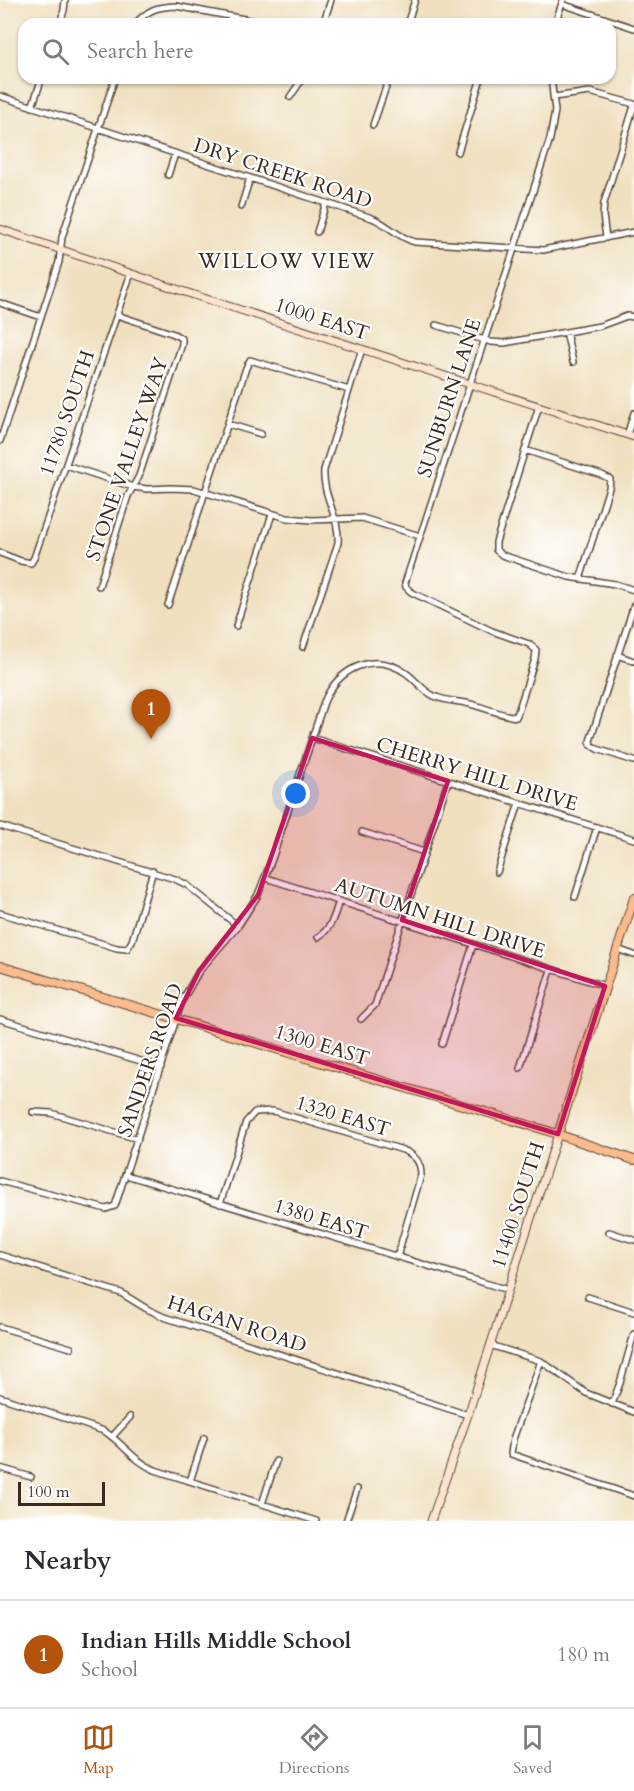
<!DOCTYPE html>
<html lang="en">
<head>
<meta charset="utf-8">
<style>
	:root { --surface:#fff; --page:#f7f7f7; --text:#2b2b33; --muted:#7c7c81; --line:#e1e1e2; --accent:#b45309 }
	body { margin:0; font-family:Cardo,serif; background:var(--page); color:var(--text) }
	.scale { position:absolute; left:18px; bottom:15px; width:87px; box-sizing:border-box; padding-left:6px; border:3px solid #3b2a1e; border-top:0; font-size:16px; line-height:21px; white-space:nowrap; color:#3b2a1e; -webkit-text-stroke:4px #fff; paint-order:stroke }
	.you { position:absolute; left:296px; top:794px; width:21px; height:21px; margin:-15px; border:4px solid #fff; border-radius:50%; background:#1a73e8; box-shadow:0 0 0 9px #1a73e833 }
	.badge { display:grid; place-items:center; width:39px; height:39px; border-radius:50%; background:var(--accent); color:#fff; font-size:20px; font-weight:700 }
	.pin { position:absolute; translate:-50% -50px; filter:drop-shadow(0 2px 3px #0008) }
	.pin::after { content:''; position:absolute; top:32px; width:21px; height:18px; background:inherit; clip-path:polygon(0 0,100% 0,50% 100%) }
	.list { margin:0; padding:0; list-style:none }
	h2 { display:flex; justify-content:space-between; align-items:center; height:78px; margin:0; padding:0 24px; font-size:26px }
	h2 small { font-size:20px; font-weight:400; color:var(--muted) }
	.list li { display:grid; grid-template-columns:39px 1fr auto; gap:18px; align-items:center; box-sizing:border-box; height:108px; padding:0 24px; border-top:2px solid var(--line) }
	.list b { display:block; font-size:22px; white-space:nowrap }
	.list p { margin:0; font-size:20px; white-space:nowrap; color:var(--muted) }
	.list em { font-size:20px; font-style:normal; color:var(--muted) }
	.icon { flex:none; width:33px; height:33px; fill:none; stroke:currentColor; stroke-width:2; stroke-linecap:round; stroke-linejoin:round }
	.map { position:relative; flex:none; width:634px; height:1521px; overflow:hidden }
	.search { position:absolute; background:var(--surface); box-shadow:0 2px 4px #0004; left:18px; right:18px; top:18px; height:66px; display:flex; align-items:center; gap:15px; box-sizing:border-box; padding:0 21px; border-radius:18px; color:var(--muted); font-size:22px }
	.sheet { height:186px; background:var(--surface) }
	nav { display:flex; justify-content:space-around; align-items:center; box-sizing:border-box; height:84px; border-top:2px solid var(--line); background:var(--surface); font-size:16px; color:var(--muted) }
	nav a { display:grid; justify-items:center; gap:3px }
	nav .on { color:var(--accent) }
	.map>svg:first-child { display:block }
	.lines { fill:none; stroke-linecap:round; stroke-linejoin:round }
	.street-casing { stroke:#564536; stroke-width:8 }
	.secondary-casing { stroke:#564536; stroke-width:9 }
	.primary-casing { stroke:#564536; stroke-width:10 }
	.street { stroke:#fff; stroke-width:5 }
	.secondary { stroke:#fde4d1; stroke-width:7 }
	.primary { stroke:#fbbb8d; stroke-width:8 }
	.marked { fill:#c2185b; fill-opacity:0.2; stroke:#c2185b; stroke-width:4.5; stroke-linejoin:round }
	.labels { text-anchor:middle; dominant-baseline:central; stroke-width:4.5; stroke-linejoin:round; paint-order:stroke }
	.street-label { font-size:20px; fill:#3b2a1e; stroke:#fff }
	.neighbourhood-label { font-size:21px; letter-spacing:1.5px; fill:#3b2a1e; stroke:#fff }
</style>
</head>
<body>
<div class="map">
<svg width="634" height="1521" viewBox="0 0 634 1521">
	<rect width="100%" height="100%" fill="#fff"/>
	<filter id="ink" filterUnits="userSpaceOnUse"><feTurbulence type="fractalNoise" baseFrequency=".0167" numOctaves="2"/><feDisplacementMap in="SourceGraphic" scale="12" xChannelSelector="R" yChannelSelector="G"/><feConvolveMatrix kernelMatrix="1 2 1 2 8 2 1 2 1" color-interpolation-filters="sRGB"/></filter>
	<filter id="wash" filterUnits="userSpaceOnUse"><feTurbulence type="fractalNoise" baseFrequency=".008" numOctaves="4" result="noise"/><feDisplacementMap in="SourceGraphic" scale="24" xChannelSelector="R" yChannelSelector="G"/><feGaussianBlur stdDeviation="1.35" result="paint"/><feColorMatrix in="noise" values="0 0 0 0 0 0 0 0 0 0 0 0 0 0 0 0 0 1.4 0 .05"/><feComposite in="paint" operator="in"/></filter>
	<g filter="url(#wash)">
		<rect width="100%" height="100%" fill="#f0e0c0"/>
	</g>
	<g filter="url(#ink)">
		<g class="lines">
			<g class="street-casing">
				<path id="street" d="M562 4 634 28
					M60 24 64 10 65 0
					M135 24C149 9 156 7 176 6L271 24
					M323 24 331 0
					M407 24 415 0
					M555 24 563 0
					M0 96 372 218C388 224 398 238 415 242L543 250 634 232
					M290 97 303 78
					M554 97 590 92 634 104
					M32 107 42 78
					M373 125 389 78
					M458 152 481 78
					M168 175 175 154
					M241 207 250 178
					M317 232 326 203
					M606 238 603 215 604 203 634 106
					M0 303 41 317
					M436 325 491 342 504 343 600 326 627 316 634 317
					M566 332 573 362
					M539 406 496 542V550L502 555 569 577 615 584 634 590
					M228 424 261 434
					M627 435 634 413
					M0 441 59 262 62 237 115 78
					M525 450 602 475 610 479 609 488 580 579
					M66 465 133 487 147 489 171 488 194 489 287 518 312 520 362 518 420 536
					M0 553 21 561 31 563 34 558 131 273
					M99 586 128 496 139 476 182 344V339L174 334 117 315
					M168 605 246 368 250 360 349 390
					M634 605 590 741 591 745 597 749 634 761
					M236 626 272 514
					M303 647 338 543C340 517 322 496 324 470L362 349
					M617 655 634 661
					M312 738 634 839
					M0 826 175 879 187 885 238 926
					M362 832 424 852
					M497 872 519 803
					M266 878 605 986
					M575 897 597 827
					M0 913 117 948 127 949 132 941 153 871
					M318 937C332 928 334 916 339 901
					M617 949 634 955
					M0 1019 161 1067
					M361 1019 375 1005 448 781
					M442 1044 473 945
					M520 1068 551 970
					M33 1112 51 1113 138 1139
					M126 1175 508 1290
					M0 1181 106 1209 115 1206 182 1001 199 971 238 926 258 895 272 859 324 702C338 669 373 650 406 673 416 680 423 691 434 696 444 701 455 701 466 703 481 706 495 713 511 716L516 717 518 712 535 659 536 650 529 644 492 631 411 592 406 587 405 583 550 139 555 111 551 78
					M220 1204 246 1122 255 1112 273 1111 403 1150C415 1155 421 1162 421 1175L397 1257
					M609 1232 634 1240
					M0 1255 121 1293 147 1309 164 1317 468 1415
					M588 1297 634 1312
					M0 1327 71 1348
					M490 1345 541 1361 586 1393 634 1412
					M541 1361 513 1439 511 1454 634 1496
					M0 1397 104 1431C124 1444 132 1460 155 1470L316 1521
					M612 1404 620 1383 634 1334
					M112 1437 130 1417
					M0 1468 31 1477
					M190 1481 204 1438
					M262 1504 276 1461
					M346 1521 357 1489"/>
			</g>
			<g class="secondary-casing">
				<path id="secondary" d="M0 229 191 294 634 437
					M431 1521 468 1415 558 1134"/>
			</g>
			<g class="primary-casing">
				<path id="primary" d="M0 966 542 1129 634 1160
					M558 1134 634 898"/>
			</g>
			<use href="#street" class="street"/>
			<use href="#secondary" class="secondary"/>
			<use href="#primary" class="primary"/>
		</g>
	</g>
	<path class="marked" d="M312 738 448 781 402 920 605 986 558 1134 176 1018 199 971 258 895Z"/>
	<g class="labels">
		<g class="street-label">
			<text transform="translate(283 173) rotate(18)">DRY CREEK ROAD</text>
			<text transform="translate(322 319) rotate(18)">1000 EAST</text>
			<text transform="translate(449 398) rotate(-72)">SUNBURN LANE</text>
			<text transform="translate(67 413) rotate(-71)">11780 SOUTH</text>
			<text transform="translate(127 459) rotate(-71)">STONE VALLEY WAY</text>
			<text transform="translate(477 774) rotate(17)">CHERRY HILL DRIVE</text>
			<text transform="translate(440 918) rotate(18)">AUTUMN HILL DRIVE</text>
			<text transform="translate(322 1045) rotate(17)">1300 EAST</text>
			<text transform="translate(150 1060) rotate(-71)">SANDERS ROAD</text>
			<text transform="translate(343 1116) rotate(17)">1320 EAST</text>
			<text transform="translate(518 1205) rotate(-72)">11400 SOUTH</text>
			<text transform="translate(321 1219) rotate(17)">1380 EAST</text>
			<text transform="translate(237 1324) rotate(18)">HAGAN ROAD</text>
		</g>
		<g class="neighbourhood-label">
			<text x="287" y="261">WILLOW VIEW</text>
		</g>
	</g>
</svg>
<div class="scale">100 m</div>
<div class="you"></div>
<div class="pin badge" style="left:151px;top:739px">1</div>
<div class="search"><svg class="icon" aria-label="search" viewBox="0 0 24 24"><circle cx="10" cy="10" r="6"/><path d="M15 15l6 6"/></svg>Search here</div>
</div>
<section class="sheet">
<h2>Nearby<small></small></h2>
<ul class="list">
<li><span class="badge">1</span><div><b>Indian Hills Middle School</b><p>School</p></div><em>180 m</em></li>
</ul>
</section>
<nav>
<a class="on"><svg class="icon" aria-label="map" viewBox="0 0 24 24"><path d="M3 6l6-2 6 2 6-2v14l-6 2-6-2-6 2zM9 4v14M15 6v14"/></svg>Map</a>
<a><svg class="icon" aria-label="directions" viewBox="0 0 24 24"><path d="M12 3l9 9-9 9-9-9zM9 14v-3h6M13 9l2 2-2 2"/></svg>Directions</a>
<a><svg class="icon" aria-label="saved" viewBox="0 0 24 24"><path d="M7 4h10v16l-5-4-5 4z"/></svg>Saved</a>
</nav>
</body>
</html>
